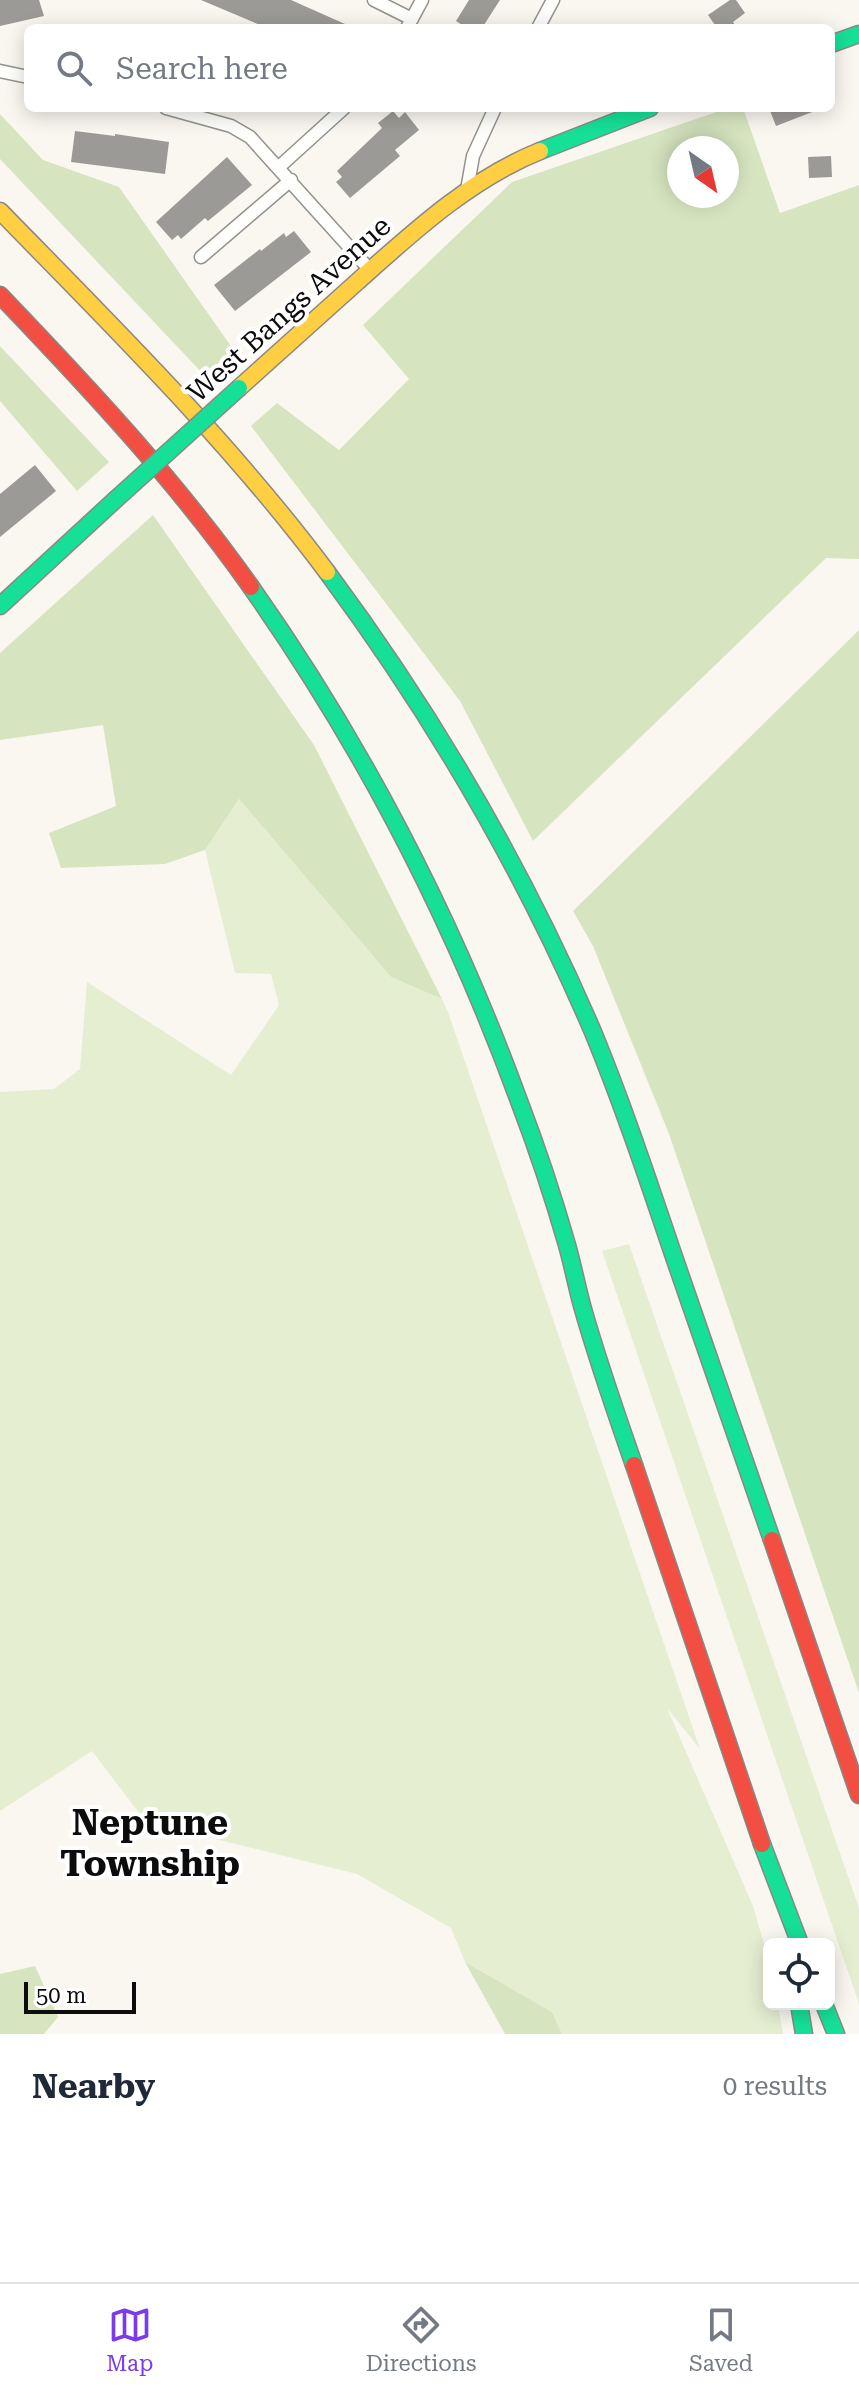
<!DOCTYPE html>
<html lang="en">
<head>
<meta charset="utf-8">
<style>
	:root { --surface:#fff; --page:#f6f6f7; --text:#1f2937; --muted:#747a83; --line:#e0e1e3; --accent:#7c3aed }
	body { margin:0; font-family:"Roboto Serif",serif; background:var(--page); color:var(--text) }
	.controls { position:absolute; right:24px; bottom:24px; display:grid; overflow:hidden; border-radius:12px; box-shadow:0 4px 20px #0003 }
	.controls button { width:72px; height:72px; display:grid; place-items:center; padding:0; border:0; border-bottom:2px solid var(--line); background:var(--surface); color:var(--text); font:40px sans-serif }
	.compass { position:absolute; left:667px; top:136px; width:72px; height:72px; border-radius:50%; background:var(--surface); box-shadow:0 4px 20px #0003; rotate:146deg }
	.scale { position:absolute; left:24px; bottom:20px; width:112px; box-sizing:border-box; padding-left:8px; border:4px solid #0c0c0c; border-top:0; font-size:22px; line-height:28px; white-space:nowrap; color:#0c0c0c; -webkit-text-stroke:6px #fff; paint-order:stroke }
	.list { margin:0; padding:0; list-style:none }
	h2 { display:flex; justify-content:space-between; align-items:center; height:104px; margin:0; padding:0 32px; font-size:34px }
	h2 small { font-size:26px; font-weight:400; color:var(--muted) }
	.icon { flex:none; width:44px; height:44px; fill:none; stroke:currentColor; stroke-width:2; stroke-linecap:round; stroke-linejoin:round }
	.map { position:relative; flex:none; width:859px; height:2034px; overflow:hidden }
	.search { position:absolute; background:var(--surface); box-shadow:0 4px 20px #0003; left:24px; right:24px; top:24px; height:88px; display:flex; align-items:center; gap:20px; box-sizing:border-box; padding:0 28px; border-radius:12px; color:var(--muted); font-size:30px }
	.sheet { height:248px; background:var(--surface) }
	nav { display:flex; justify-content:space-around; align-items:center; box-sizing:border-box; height:112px; border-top:2px solid var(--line); background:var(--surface); font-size:22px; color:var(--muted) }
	nav a { display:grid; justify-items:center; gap:4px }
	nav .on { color:var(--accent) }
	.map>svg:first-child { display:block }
	.green { fill:#e5eed1 }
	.forest { fill:#d6e5c0; fill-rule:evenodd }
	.building { fill:#9c9a96 }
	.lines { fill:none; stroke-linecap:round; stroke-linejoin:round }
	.street-casing { stroke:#93928f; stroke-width:15 }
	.fast-casing { stroke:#8a8885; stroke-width:19 }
	.slow-casing { stroke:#8a8885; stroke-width:19 }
	.jam-casing { stroke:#8a8885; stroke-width:19 }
	.street { stroke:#fefefd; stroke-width:12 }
	.fast { stroke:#16e098; stroke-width:16 }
	.slow { stroke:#ffcf43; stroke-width:16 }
	.jam { stroke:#f24e42; stroke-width:16 }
	.fast-bridge-casing { stroke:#8a8885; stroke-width:19; stroke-linecap:butt }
	.fast-bridge { stroke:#16e098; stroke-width:16 }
	.labels { text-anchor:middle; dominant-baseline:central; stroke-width:8; stroke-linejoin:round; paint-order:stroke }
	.street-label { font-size:28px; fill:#0c0c0c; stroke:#fff }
	.district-label { font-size:36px; font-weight:bold; fill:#0c0c0c; stroke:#fff }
</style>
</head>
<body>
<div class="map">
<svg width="859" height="2034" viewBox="0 0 859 2034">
	<rect width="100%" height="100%" fill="#faf7f0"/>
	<path class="green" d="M239 799 391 977 442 999 448 1012 700 1749 667 1708 753 1906 769 1961V2004H778L783 2034H562L552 2012 465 1962 451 1928 357 1874 146 1822 92 1751 0 1811V1092L54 1089 80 1069 87 982 231 1075 279 1005 271 974 235 973 205 850Z
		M629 1244 859 1908V2004L602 1251Z"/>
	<path class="forest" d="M728 108H743L780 213 859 185V559L826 558 533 841 460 701 251 426 277 403 339 450 409 379 363 325 512 182ZM679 148H727V196H679Z
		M0 114 43 160 119 187 233 349 205 376 0 159Z
		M0 346 109 462 77 491 0 401Z
		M153 515 314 745 442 999 391 977 239 799 205 850 165 864 61 868 49 833 116 806 103 725 0 740V653Z
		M859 630V1693L669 1134 593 946 573 911Z
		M465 1962 552 2012 562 2034H505Z
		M35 1966 58 2017 44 2034H0V1974Z"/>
	<path class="building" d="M0 0H39L44 16 0 26Z
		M201 0H291L354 28H267Z
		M469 0H500L482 28H467L456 21Z
		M730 0H736L745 13 733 22 737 28H717L708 15Z
		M769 108H820V109L776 126Z
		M393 111 399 118 405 112 419 130 395 150 400 156 350 198 336 182 342 177 337 171 382 128 378 123Z
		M75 131 115 136V134L169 142 165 174 71 162Z
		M831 156 832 177 809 178 808 157Z
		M227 157 252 185 208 221 205 218 181 239 178 235 172 240 156 222Z
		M294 231 311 252 235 311 214 285 260 249 261 251 284 233 286 237Z
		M35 465 56 491 0 537V494Z"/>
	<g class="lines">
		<g class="street-casing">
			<path id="street" d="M374 0 412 19
				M407 28 422 0
				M538 28 553 0
				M0 71 28 77
				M166 108 231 126 250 137 370 270
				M279 167 344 108
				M467 190 473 156 495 108
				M201 257 291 180"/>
		</g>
		<g class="fast-casing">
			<path id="fast" d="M831 44 859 34
				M540 151 650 108
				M327 572C433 715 523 869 593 1032 623 1105 648 1180 673 1254 706 1349 739 1445 772 1540
				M251 587C363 746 452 918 519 1101 537 1148 553 1196 567 1245 573 1266 577 1288 583 1309 598 1362 616 1413 634 1465
				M0 606 115 500
				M762 1844 800 1944
				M799 2004 804 2034
				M824 2004 836 2034"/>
		</g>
		<g class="slow-casing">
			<path id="slow" d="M0 211C113 327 230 442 327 572
				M239 388C278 353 318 317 357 282 413 232 470 179 540 151"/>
		</g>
		<g class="jam-casing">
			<path id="jam" d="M0 295C89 388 177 482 251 587
				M634 1465 762 1844
				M772 1540 859 1795"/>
		</g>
		<use href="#street" class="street"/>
		<use href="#fast" class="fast"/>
		<use href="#slow" class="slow"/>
		<use href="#jam" class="jam"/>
		<g class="fast-bridge-casing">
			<path id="fast-bridge" d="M115 500 239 388"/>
		</g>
		<use href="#fast-bridge" class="fast-bridge"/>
	</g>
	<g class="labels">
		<g class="street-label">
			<text transform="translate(289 309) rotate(-42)">West Bangs Avenue</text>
		</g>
		<g class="district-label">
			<text x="150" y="1823">Neptune<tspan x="150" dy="41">Township</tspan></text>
		</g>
	</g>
</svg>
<div class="controls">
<button><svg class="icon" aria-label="locate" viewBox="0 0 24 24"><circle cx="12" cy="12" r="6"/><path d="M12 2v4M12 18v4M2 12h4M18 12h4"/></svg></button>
</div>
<svg class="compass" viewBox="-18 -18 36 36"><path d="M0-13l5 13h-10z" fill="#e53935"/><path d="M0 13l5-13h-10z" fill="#747a83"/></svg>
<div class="scale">50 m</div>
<div class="search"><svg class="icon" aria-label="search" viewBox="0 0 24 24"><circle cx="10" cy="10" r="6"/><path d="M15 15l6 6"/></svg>Search here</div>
</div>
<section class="sheet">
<h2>Nearby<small>0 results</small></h2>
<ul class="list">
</ul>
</section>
<nav>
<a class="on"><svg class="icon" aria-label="map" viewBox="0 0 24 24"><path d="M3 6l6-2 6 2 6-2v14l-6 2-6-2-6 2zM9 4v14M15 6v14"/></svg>Map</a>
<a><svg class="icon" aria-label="directions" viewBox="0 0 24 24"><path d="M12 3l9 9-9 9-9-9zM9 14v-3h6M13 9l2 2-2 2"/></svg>Directions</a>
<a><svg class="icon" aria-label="saved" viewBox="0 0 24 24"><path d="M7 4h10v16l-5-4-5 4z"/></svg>Saved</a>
</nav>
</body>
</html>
